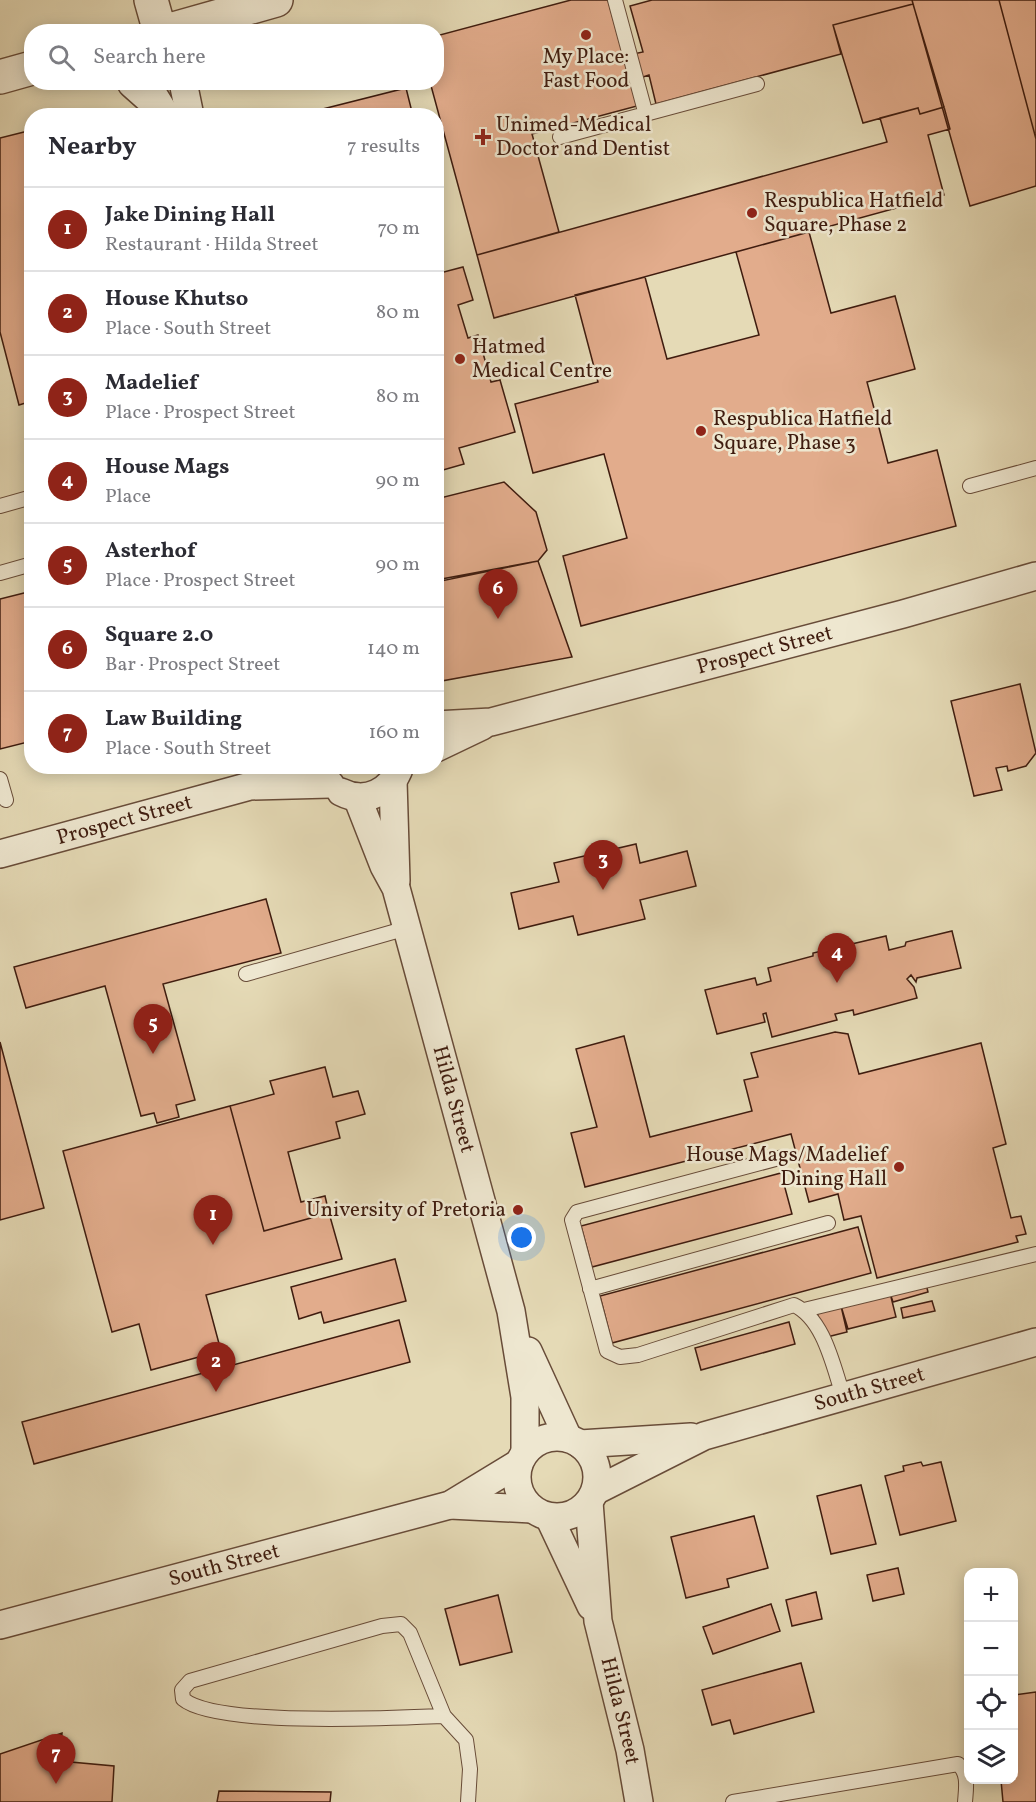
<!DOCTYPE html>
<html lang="en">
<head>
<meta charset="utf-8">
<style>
	:root { --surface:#fff; --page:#f7f7f7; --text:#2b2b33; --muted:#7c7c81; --line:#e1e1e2; --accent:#8f2418 }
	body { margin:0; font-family:Vollkorn,serif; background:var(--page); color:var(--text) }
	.controls { position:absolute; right:18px; bottom:18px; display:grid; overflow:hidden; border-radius:12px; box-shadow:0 3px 15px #0003 }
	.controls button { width:54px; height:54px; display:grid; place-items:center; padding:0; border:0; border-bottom:2px solid var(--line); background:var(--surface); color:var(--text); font:30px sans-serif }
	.you { position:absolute; left:522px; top:1238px; width:21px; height:21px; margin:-15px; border:4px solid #fff; border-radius:50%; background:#1a73e8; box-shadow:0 0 0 9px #1a73e833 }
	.badge { display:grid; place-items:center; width:39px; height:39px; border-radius:50%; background:var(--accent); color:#fff; font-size:20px; font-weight:700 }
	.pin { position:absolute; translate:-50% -50px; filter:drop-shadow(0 2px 3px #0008) }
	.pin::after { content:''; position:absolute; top:32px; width:21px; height:18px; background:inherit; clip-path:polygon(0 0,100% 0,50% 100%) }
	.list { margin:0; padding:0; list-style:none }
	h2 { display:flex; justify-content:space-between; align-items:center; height:78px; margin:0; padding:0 24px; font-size:26px }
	h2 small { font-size:20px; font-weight:400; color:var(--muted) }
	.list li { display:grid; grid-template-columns:39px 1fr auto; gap:18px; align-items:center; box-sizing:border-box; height:84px; padding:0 24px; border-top:2px solid var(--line) }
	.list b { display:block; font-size:22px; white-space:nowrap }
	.list p { margin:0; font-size:20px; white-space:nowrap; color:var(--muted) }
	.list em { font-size:20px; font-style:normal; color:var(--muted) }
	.icon { flex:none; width:33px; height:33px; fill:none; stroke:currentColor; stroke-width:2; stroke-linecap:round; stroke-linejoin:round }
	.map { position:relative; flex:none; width:1036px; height:1802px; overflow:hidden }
	.search { position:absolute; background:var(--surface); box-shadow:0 3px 15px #0003; left:24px; top:24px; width:420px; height:66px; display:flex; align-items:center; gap:15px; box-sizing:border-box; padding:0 21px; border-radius:24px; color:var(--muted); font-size:22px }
	.panel { position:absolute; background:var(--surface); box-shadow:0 3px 15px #0003; left:24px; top:108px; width:420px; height:666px; border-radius:24px }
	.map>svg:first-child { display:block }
	.building { fill:#e2ac8c; stroke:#3f1c0f; stroke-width:1.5 }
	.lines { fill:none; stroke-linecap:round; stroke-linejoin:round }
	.service-casing { stroke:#684c39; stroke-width:16 }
	.minor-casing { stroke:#684c39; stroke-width:30 }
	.tertiary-casing { stroke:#684c39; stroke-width:36 }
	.service { stroke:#eee7d0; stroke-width:14 }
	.minor { stroke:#eee7d0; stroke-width:27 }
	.tertiary { stroke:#eee7d0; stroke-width:33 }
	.poi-dot { fill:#8f2418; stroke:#eee7d0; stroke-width:2 }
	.labels { text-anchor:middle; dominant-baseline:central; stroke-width:5; stroke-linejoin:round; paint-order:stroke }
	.poi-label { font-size:21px; fill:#3f1c0f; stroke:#eee7d0; text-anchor:start }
	.street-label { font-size:21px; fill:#3f1c0f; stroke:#eee7d0 }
</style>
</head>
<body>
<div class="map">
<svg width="1036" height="1802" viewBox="0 0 1036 1802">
	<rect width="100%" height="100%" fill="#e5dab6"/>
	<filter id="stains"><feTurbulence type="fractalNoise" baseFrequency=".00333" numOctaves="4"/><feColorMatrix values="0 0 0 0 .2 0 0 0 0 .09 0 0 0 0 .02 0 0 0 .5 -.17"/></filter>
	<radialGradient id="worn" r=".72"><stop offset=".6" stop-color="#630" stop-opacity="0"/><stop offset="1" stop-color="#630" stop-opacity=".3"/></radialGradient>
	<path class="building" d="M571 0H608L637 106 532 134 559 232 477 255 430 82H436V36Z
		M652 0H912L913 4 833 25 841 54 656 104 649 75 640 78 633 54 643 52 630 6Z
		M912 0H999L1036 139V186L970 206Z
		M999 0H1036V139Z
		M913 4 944 107 920 114 918 108 863 123 833 25Z
		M406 88 413 116H295Z
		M944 107 950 129 928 135 944 195 494 318 477 255 887 142 880 118 918 108 920 114Z
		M32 130V401L19 405 0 332V138Z
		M809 232 831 313 895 296 915 369 867 382 875 412 888 463 937 450 956 526 581 626 563 556 627 538 604 454 533 473 515 404 598 382 575 295 645 277 667 359 759 335 736 252Z
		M463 267 473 300 458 305 468 338 478 335 491 382 500 380 515 432 459 448 464 464 436 472V274Z
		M504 482 536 512 547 550 538 561 436 580V499Z
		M538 561 572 657 436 682V582Z
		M32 591V741L0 749V599Z
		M1020 684 1036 753 1026 766 1008 771 1007 766 996 768 1002 790 974 796 951 701Z
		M636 844 640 863 687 851 696 886 640 900 645 919 578 935 573 916 519 929 511 893 559 882 554 863Z
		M266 899 281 953 163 984 195 1100 176 1105 179 1117 157 1123 154 1113 141 1116 105 986 26 1008 14 967Z
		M952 931 961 968 917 978 916 982 911 975 907 979 914 987 917 998 854 1015 853 1010 835 1014 837 1020 772 1037 766 1013 763 1014 765 1022 717 1034 705 990 755 978 757 985 771 981 768 968 813 956V953L886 936 889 950 905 946 906 942Z
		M835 1032 848 1034 859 1074 981 1043 1006 1144 993 1148 1011 1218 1021 1216 1026 1234 1016 1236 1018 1242 877 1278 861 1216 844 1220 838 1194 809 1202 791 1134 585 1187 571 1133 597 1127 576 1049 624 1036 650 1137 752 1111 744 1080 758 1077 751 1053Z
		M0 1042 44 1208 0 1220Z
		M325 1067 333 1097 358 1091 365 1114 336 1122 340 1138 288 1152 301 1202 325 1196 329 1213 264 1231 230 1106 274 1094 270 1081Z
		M230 1106 264 1231 329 1213 342 1259 206 1295 221 1351 151 1370 139 1324 112 1332 63 1151Z
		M781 1173 792 1214 592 1267 581 1226Z
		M858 1227 871 1273 612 1343 600 1296Z
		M395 1259 406 1301 324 1323 321 1312 299 1319 291 1287Z
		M926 1284 928 1292 893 1302 890 1293Z
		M890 1293 896 1317 848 1329 841 1306Z
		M932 1301 935 1311 903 1318 901 1308Z
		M841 1306 847 1332 823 1338 817 1312Z
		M399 1320 410 1362 34 1464 22 1422Z
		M789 1322 795 1344 701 1370 695 1348Z
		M921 1462 923 1466 941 1462 956 1521 900 1535 885 1476 904 1471 903 1466Z
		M861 1485 876 1544 831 1554 817 1496Z
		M754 1516 768 1568 727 1579 729 1587 686 1598 671 1537Z
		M898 1568 904 1594 873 1601 867 1575Z
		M816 1592 822 1619 792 1626 786 1600Z
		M498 1595 512 1652 460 1665 445 1609Z
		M771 1604 780 1631 713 1654 703 1627Z
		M801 1663 814 1712 734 1734 730 1720 712 1725 702 1690Z
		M1036 1692V1802H1003L1001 1780H1014V1695Z
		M62 1733 60 1761 114 1766 112 1802H0V1754Z
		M219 1791 331 1792 330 1802H217Z"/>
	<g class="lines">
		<g class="service-casing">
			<path id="service" d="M615 0 646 115
				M560 137 757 84
				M970 486 1036 468
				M0 506 32 497
				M0 573 32 564
				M0 779 6 800
				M246 974 407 928
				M783 1157 577 1212 572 1220 607 1351 620 1357 638 1355 794 1305C824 1319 833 1366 843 1395
				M590 1289 828 1223
				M804 1310 1036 1254
				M444 1716C395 1718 216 1727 183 1699L182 1690 190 1681 382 1626 401 1624 410 1633 444 1716 466 1740 470 1769 468 1802
				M733 1802 958 1764C969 1773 966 1789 965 1802"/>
		</g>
		<g class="minor-casing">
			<g id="minor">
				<path d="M183 82 190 116"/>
				<path id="s1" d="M436 725 491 722 903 614 1036 576"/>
				<path d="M436 748 482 726"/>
				<path d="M393 781 396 881"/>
				<path d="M341 792C366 805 392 791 400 766"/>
				<path id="s2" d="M357 797 384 866 396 888 511 1311 525 1397V1452"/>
				<path id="s3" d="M0 854 250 786 330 784"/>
				<path d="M528 1351 568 1438"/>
				<circle cx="557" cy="1477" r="40"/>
				<path d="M580 1444 691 1437"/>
				<path id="s4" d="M595 1491 704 1436 1036 1342"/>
				<path id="s5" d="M589 1502 598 1621 630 1750 639 1802"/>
				<path d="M450 1505 532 1509"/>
				<path d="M549 1517 591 1606"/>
				<path id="s6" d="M0 1625 450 1505 519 1463"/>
			</g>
		</g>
		<g class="tertiary-casing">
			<path id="tertiary" d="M151 0 160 32
				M163 32 276 0
				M0 77 32 68
				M134 82 152 98 163 116"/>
		</g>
		<use href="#service" class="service"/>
		<use href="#minor" class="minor"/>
		<use href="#tertiary" class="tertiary"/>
	</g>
	<g class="poi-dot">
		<circle cx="586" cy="35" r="6"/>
		<path d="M480 128h6v6h6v6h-6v6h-6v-6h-6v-6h6z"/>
		<circle cx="752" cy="213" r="6"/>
		<circle cx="460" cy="359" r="6"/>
		<circle cx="701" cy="431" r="6"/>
		<circle cx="899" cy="1167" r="6"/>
		<circle cx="518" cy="1210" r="6"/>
	</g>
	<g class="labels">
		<g class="poi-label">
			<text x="586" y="57" text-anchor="middle">My Place:<tspan x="586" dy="24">Fast Food</tspan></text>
			<text x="496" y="125">Unimed-Medical<tspan x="496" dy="24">Doctor and Dentist</tspan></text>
			<text x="764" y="201">Respublica Hatfield<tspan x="764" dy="24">Square, Phase 2</tspan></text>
			<text x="472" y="347">Hatmed<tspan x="472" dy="24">Medical Centre</tspan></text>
			<text x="713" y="419">Respublica Hatfield<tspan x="713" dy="24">Square, Phase 3</tspan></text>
			<text x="887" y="1155" text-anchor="end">House Mags/Madelief<tspan x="887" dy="24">Dining Hall</tspan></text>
			<text x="506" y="1210" text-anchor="end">University of Pretoria</text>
		</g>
		<g class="street-label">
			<text stroke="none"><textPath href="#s1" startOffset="338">Prospect Street</textPath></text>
			<text stroke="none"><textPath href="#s3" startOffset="129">Prospect Street</textPath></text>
			<text stroke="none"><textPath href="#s2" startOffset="318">Hilda Street</textPath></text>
			<text stroke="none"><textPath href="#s4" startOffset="294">South Street</textPath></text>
			<text stroke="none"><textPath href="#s6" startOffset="232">South Street</textPath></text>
			<text stroke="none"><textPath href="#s5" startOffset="212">Hilda Street</textPath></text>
		</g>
	</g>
	<rect width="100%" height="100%" filter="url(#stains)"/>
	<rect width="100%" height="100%" fill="url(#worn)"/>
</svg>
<div class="controls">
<button>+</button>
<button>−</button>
<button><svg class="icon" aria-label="locate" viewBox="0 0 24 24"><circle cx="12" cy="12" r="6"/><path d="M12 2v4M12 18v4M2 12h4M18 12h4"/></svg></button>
<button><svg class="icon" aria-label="layers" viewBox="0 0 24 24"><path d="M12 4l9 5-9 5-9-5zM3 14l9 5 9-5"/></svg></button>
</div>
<div class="you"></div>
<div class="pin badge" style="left:213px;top:1245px">1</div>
<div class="pin badge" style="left:216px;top:1392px">2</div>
<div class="pin badge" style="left:603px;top:890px">3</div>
<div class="pin badge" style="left:837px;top:983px">4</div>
<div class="pin badge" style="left:153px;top:1054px">5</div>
<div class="pin badge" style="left:498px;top:619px">6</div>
<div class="pin badge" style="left:56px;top:1784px">7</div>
<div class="search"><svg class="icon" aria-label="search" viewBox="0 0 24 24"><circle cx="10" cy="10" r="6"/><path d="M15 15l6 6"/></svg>Search here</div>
<section class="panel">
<h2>Nearby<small>7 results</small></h2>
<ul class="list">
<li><span class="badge">1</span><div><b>Jake Dining Hall</b><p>Restaurant · Hilda Street</p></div><em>70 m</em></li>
<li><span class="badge">2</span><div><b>House Khutso</b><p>Place · South Street</p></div><em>80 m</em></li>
<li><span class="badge">3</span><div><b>Madelief</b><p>Place · Prospect Street</p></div><em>80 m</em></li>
<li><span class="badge">4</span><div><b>House Mags</b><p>Place</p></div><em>90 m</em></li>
<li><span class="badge">5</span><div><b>Asterhof</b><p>Place · Prospect Street</p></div><em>90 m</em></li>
<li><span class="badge">6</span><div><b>Square 2.0</b><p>Bar · Prospect Street</p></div><em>140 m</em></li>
<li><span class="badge">7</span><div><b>Law Building</b><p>Place · South Street</p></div><em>160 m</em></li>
</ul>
</section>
</div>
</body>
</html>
